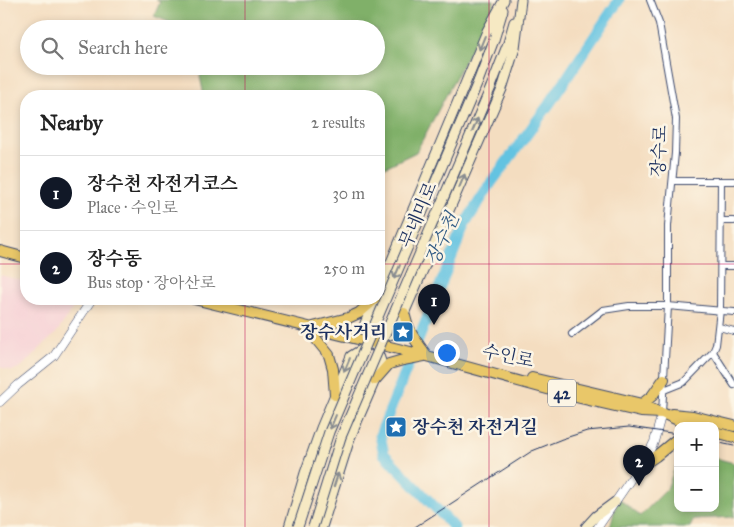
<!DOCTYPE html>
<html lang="en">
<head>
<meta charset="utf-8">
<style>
	:root { --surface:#fff; --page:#f6f6f6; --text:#222; --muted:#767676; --line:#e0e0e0; --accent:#111827 }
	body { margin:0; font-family:"IM FELL Great Primer","Noto Serif KR",serif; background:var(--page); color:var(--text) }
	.controls { position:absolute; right:15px; bottom:15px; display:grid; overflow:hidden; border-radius:10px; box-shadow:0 2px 8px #0003 }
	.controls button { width:45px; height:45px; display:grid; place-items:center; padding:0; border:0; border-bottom:1px solid var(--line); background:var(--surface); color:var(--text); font:25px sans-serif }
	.you { position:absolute; left:446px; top:352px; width:18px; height:18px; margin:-12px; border:4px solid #fff; border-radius:50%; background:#1a73e8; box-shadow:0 0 0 8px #1a73e833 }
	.badge { display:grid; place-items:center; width:32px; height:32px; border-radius:50%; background:var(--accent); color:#fff; font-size:16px; font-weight:700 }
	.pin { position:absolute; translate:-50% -41px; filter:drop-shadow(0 1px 2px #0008) }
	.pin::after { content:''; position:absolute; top:26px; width:18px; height:15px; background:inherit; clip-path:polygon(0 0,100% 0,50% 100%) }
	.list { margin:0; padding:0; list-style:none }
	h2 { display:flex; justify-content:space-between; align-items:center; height:65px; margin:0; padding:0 20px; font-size:21px }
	h2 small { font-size:16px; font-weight:400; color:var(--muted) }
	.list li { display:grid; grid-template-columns:32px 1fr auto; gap:15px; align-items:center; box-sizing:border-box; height:75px; padding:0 20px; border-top:1px solid var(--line) }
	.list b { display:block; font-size:19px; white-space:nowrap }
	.list p { margin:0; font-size:16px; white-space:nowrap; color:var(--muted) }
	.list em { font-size:16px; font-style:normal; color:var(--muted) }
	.icon { flex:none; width:28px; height:28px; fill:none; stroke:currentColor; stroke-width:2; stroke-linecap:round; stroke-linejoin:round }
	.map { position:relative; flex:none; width:734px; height:527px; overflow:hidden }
	.search { position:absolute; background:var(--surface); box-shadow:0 2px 8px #0003; left:20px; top:20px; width:365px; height:55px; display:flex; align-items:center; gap:12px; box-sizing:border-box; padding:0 18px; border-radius:28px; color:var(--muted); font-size:19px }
	.panel { position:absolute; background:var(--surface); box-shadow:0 2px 8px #0003; left:20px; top:90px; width:365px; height:215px; border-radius:20px }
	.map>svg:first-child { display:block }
	.built { fill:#f6cfd5 }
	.forest { fill:#80b069; stroke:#4e7064 }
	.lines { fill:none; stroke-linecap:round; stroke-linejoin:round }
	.river { stroke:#63c3e1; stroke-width:11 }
	.minor-casing { stroke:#3c496d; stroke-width:8 }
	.tertiary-casing { stroke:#3c496d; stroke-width:9 }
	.secondary-casing { stroke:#3c496d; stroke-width:11 }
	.primary-casing { stroke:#3c496d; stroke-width:12 }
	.minor { stroke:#fff; stroke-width:6 }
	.tertiary { stroke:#fff; stroke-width:8 }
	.secondary { stroke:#f6e9c3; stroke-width:9 }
	.primary { stroke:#e9c769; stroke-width:10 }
	.tram { stroke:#1b2f5e; stroke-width:1 }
	.secondary-bridge-casing { stroke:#3c496d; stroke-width:11; stroke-linecap:butt }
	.secondary-bridge { stroke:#f6e9c3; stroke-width:9 }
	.oneway { stroke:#888c90 }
	.grid { fill:none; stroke:#c2185b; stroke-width:1; stroke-opacity:0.55 }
	.labels { text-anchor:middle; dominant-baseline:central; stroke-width:5; stroke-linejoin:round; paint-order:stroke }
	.shield { fill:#fcf5e5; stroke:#5e6a86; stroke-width:1 }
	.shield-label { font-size:16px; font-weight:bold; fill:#1b2f5e }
	.street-label { font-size:18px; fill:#1b2f5e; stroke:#fcf5e5 }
	.poi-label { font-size:18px; font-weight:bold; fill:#1b2f5e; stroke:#fcf5e5; text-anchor:end }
	.water-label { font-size:19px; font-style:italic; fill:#315b85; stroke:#fcf5e5 }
</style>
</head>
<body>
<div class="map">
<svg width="734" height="527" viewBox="0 0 734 527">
	<rect width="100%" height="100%" fill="#fcf5e5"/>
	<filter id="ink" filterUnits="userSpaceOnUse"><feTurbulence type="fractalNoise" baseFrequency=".02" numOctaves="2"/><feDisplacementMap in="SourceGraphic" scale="10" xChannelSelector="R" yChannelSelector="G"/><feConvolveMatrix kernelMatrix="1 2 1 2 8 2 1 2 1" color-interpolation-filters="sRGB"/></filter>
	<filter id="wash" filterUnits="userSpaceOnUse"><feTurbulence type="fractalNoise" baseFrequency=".0096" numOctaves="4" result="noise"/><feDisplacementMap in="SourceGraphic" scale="20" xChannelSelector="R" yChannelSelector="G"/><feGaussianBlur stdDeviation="1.12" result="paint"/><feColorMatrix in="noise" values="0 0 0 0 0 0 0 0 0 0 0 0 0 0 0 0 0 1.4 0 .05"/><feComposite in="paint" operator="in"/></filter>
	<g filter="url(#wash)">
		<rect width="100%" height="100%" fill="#f4ddc0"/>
		<path class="built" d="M0 275 26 282V299H79L57 332 21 367 12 371 0 367Z"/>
		<path class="forest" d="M156 0H494L493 7 416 152 379 170V96H204L200 76 206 66H376V29H186L154 16 160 2Z
			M715 458 734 463V517L694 519 690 527H610L618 498 640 516 667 489 678 459V508H715Z"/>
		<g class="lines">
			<path class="river" d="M454 527 384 454 380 435 465 224 491 183 550 103 619 0"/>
		</g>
	</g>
	<g filter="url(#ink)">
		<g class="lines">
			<g class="minor-casing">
				<path id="minor" d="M650 0 659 23 676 119 675 153 668 226V306L662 413
					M673 181H734
					M721 181 720 310 716 345 713 352 734 385
					M721 221H734
					M721 266H734
					M719 327 734 331
					M572 334 603 310 629 306H668L734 312
					M664 390 684 382 713 352"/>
			</g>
			<g class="tertiary-casing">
				<path id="tertiary" d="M0 402 18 385 54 356 92 299
					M598 527 648 454 654 442 662 413"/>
			</g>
			<g class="secondary-casing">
				<path id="secondary" d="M478 82 494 40 503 10
					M491 87 508 43 514 22
					M379 291 487 31 504 0
					M289 527 305 473 321 428 351 356 374 342 365 323 376 299
					M322 527 350 438 382 364 374 342 396 332 502 89 515 48 521 0
					M586 527 596 516 615 502"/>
			</g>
			<g class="primary-casing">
				<path id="primary" d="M0 251 26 258
					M194 299 427 356 580 398 641 412 662 413 691 426
					M404 313C408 332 416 341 427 356
					M532 378 642 404 656 411
					M375 380 389 364 403 360 424 356
					M335 395 333 369 329 355 316 339 313 327 348 318 359 313 375 299
					M642 404 652 396 664 379
					M672 414 693 416 734 426
					M715 432 734 437
					M638 468 656 456 678 438"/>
			</g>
			<use href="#minor" class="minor"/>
			<use href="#tertiary" class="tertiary"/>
			<use href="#secondary" class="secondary"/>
			<use href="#primary" class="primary"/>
			<path class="tram" d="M715 442 734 446
				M415 527 532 451 562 439 587 431 629 427 678 434"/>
			<g class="secondary-bridge-casing">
				<path id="secondary-bridge" d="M298 527 329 432 478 82
					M313 527 341 437 491 87"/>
			</g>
			<use href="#secondary-bridge" class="secondary-bridge"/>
		</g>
		<defs><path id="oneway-shaft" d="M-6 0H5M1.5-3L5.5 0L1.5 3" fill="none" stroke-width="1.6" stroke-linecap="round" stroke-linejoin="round" transform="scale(1.25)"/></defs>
		<g class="oneway">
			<use href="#oneway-shaft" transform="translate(482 43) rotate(112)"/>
			<use href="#oneway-shaft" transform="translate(475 125) rotate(-67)"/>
			<use href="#oneway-shaft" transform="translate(462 181) rotate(-67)"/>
			<use href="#oneway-shaft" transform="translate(397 272) rotate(113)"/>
			<use href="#oneway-shaft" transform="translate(347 365) rotate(113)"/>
			<use href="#oneway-shaft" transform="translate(333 422) rotate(113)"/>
			<use href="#oneway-shaft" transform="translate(336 480) rotate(-72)"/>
		</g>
	</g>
	<path class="grid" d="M245 0V29M489 0V527M245 66V96M0 264H26M379 264H734M245 299V527"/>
	<defs>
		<g id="sight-square" transform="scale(1.125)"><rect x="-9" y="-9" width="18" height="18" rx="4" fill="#1f6fb2" stroke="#fcf5e5"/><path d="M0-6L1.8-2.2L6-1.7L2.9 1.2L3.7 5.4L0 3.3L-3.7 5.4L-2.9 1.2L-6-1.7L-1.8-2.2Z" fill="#fff"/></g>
	</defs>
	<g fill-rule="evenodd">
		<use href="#sight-square" x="403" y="332"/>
		<use href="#sight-square" x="396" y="427"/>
	</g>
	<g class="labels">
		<rect class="shield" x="548" y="379.5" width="28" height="27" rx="4"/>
		<g class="shield-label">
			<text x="562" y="393">42</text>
		</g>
		<g class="street-label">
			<text transform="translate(659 151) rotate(-87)">장수로</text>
			<text transform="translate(418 215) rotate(-67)">무네미로</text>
			<text transform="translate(508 356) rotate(12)">수인로</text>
		</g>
		<g class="poi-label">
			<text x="387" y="332">장수사거리</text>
			<text x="412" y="427" text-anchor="start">장수천 자전거길</text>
		</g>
		<g class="water-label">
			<text transform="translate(442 239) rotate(-66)">장수천</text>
		</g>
	</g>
</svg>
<div class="controls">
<button>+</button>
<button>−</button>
</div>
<div class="you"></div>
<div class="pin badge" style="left:434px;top:325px">1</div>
<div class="pin badge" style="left:639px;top:486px">2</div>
<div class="search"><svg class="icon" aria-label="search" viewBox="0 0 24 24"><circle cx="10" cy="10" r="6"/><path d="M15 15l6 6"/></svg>Search here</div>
<section class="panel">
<h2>Nearby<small>2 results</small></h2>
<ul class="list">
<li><span class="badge">1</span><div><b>장수천 자전거코스</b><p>Place · 수인로</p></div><em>30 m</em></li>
<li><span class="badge">2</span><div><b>장수동</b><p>Bus stop · 장아산로</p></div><em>250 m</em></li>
</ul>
</section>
</div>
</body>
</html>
